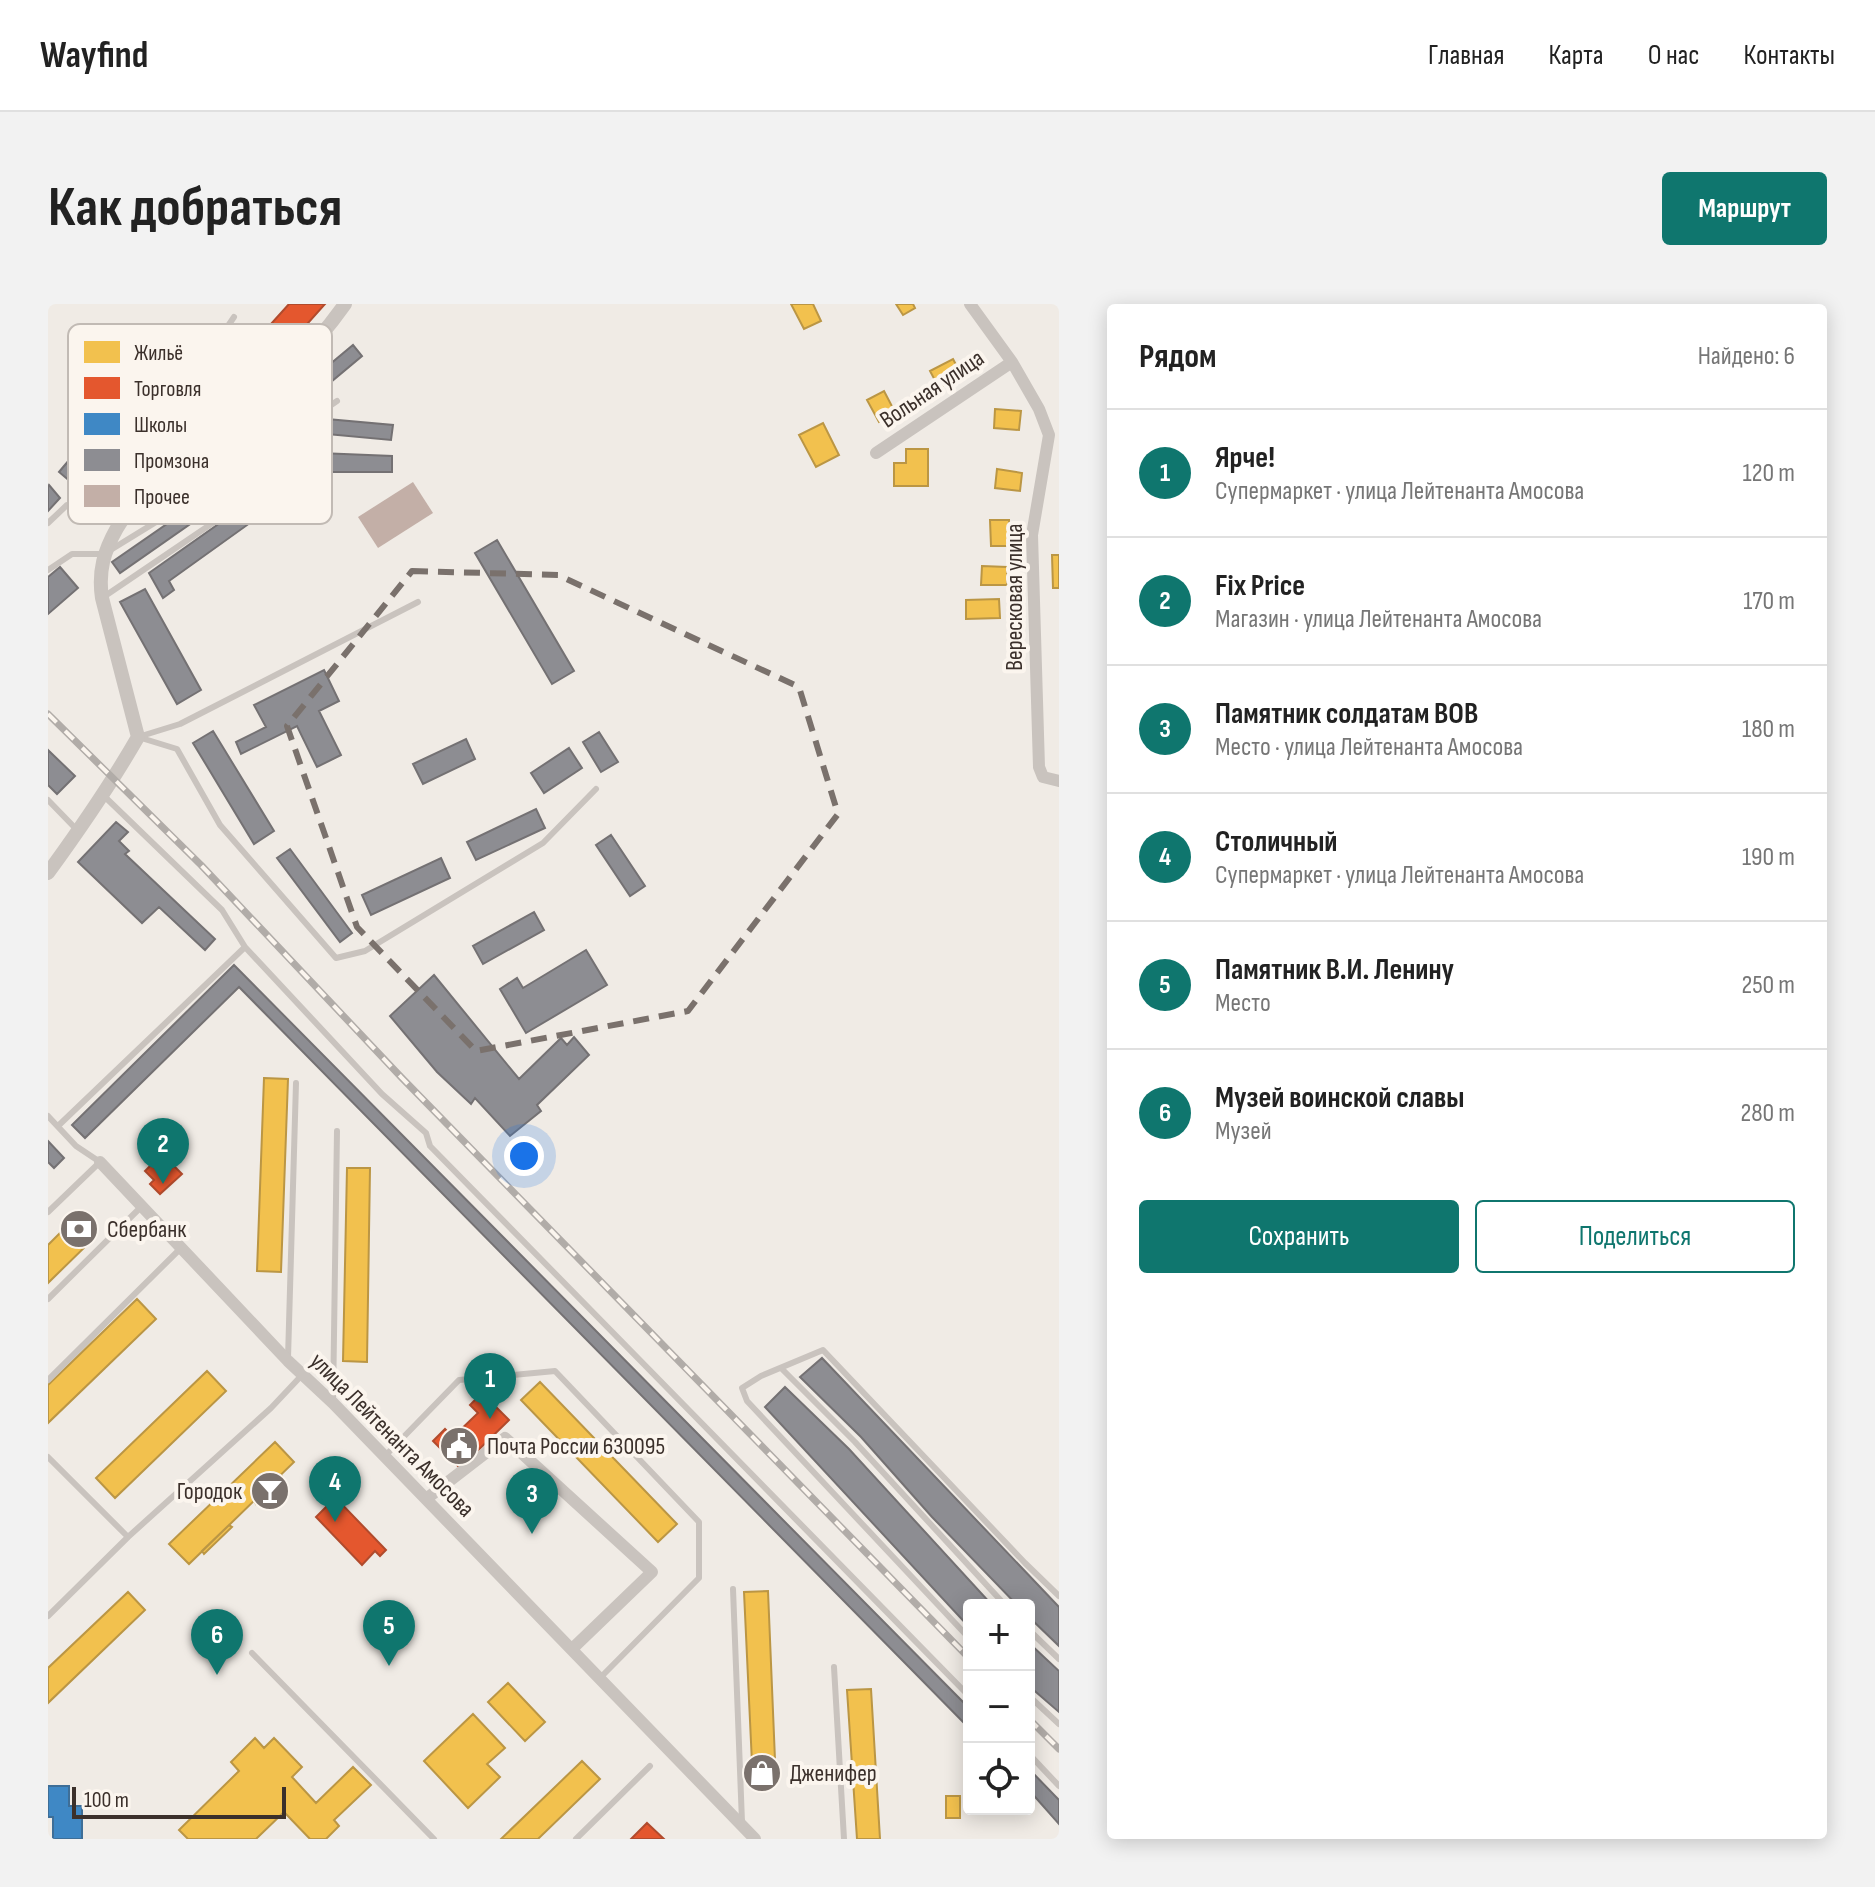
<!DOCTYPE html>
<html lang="ru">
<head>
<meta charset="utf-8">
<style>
	:root { --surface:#fff; --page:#f2f2f2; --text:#222; --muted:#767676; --line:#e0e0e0; --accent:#0f766e }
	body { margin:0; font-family:"Sofia Sans Condensed",sans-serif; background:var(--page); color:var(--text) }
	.controls { position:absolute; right:24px; bottom:24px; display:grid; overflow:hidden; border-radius:8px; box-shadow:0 4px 20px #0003 }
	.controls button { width:72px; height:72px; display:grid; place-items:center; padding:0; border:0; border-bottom:2px solid var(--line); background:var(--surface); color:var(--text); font:40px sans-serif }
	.scale { position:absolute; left:24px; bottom:20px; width:214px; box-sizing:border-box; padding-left:8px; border:4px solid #3b302b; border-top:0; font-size:22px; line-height:28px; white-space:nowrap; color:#3b302b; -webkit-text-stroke:6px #fbf5ee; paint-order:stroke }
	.you { position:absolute; left:476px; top:852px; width:28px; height:28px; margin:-20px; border:6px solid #fff; border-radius:50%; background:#1a73e8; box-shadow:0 0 0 12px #1a73e833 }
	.badge { display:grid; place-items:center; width:52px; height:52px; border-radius:50%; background:var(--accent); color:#fff; font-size:26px; font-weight:700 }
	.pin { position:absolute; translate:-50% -66px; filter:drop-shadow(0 2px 4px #0008) }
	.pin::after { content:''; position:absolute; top:42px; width:28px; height:24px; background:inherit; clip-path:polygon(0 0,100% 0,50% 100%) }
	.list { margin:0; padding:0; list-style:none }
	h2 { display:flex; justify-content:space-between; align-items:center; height:104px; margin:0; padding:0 32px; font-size:34px }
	h2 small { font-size:26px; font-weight:400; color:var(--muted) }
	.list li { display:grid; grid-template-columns:52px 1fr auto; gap:24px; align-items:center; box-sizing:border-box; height:128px; padding:0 32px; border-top:2px solid var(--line) }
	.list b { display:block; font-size:30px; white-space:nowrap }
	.list p { margin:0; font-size:26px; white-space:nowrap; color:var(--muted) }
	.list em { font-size:26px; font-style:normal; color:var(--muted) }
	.actions { display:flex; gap:16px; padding:24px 32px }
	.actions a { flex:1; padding:18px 0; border:2px solid var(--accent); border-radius:8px; text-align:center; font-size:28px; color:var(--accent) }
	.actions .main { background:var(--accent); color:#fff }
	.icon { flex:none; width:44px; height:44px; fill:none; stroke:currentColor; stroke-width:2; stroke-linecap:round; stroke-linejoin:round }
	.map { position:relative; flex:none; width:1011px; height:1535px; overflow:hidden; border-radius:8px }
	header { display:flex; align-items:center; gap:48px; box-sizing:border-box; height:112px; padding:0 40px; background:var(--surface); border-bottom:2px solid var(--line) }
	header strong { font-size:38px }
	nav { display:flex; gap:44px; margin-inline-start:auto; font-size:28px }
	.intro { display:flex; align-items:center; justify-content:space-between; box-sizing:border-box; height:192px; padding:0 48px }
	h1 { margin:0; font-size:56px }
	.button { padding:20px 36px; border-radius:8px; background:var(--accent); color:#fff; font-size:28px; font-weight:700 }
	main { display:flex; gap:48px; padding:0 48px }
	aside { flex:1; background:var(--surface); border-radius:8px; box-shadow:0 4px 20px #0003 }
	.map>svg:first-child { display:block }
	.homes { fill:#f2c14e; stroke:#bb9644; stroke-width:2 }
	.shops { fill:#e4572e; stroke:#b14b2d; stroke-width:2 }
	.schools { fill:#3f88c5; stroke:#3e6e97; stroke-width:2 }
	.industry { fill:#8d8d92; stroke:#747173; stroke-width:2 }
	.building { fill:#c3afa7 }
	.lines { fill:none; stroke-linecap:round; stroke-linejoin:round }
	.service { stroke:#c9c3be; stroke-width:6 }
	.minor { stroke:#c9c3be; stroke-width:12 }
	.tertiary { stroke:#c9c3be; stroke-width:14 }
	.rail-casing { stroke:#b1aca8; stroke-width:7 }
	.rail { stroke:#fbf5ee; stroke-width:4; stroke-dasharray:12; stroke-linecap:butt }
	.marked { fill:none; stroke:#7a716c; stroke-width:6; stroke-dasharray:16 10; stroke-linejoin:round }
	.labels { text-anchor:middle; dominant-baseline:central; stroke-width:8; stroke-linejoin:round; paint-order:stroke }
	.street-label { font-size:24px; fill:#3b302b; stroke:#fbf5ee }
	.poi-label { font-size:24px; fill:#3b302b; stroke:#fbf5ee; text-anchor:start }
	.key { fill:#fbf5ee; stroke:#c1bab4; stroke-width:2 }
	.key-label { font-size:22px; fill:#3b302b }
</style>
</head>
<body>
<header>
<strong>Wayfind</strong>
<nav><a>Главная</a><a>Карта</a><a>О нас</a><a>Контакты</a></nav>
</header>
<div class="intro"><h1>Как добраться</h1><a class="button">Маршрут</a></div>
<main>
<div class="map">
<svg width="1011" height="1535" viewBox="0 0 1011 1535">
	<rect width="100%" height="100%" fill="#f0ebe5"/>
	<path class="homes" d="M743 0H765L773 17 756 25Z
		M848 0H865L867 4 855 11Z
		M905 55 914 72 891 84 882 67Z
		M836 87 848 110 831 118 819 96Z
		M947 105 973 107 971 126 946 124Z
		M775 119 791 151 768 163 751 131Z
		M858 145H880V182H846V159H858Z
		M949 165 974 169 972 187 947 184Z
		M942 216H961V242H943Z
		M1004 251H1011V284H1005Z
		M934 262 959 263V281H933Z
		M951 295 952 314 918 315V296Z
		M216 774 240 775 233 968 209 967Z
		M299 864H322L319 1058 295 1057Z
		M24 917 43 937 0 979V941Z
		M89 995 108 1015 0 1119V1081Z
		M159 1067 178 1087 67 1194 48 1174Z
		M492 1078 629 1220 610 1238 473 1096Z
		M227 1138 246 1158 141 1260 121 1240Z
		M233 1171 235 1174 208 1200 206 1197Z
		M181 1221 184 1223 156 1250 154 1247Z
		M720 1287 728 1480 705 1481 696 1288Z
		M80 1288 97 1306 0 1399V1364Z
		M460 1379 497 1418 477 1437 440 1398Z
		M823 1385 832 1535H809L799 1386Z
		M425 1410 457 1444 439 1460 452 1473 420 1504 376 1457Z
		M207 1434 216 1444 226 1434 254 1463 244 1473 268 1499 305 1463 323 1481 286 1516 291 1522 278 1535H262L236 1508 208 1535H140L131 1526 191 1467 183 1458Z
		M534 1457 552 1475 490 1535H453Z
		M898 1492H912V1514H898Z"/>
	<path class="shops" d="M241 0H277L243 38 223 20Z
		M108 856 118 866 124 860 134 870 112 890 102 880 106 876 97 867Z
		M434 1089 461 1116 412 1164 385 1137 397 1125 405 1133 430 1109 422 1101Z
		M283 1189 338 1246 332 1252 327 1247 314 1261 268 1213 281 1200 277 1195Z
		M599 1519 616 1535H583Z"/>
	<path class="schools" d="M0 1482H21V1502H34V1535H5V1513H0Z"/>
	<path class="industry" d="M126 32 138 42 23 178 11 168Z
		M305 41 314 52 229 123 220 112Z
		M276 111 279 115 345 121 343 136 279 130 191 186 72 269 64 258Z
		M271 149 344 152V168H273L121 277 126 286 115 294 101 269Z
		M1 181 12 194 0 207V183Z
		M449 236 526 367 504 380 427 249Z
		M12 263 30 284 0 310V273Z
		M97 285 153 386 129 400 72 298Z
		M276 366 291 397 271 407 293 451 269 463 249 422 193 450 188 438 218 423 206 401Z
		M165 427 226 527 206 540 145 439Z
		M551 428 570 458 553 468 535 438Z
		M418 435 427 455 375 480 365 460Z
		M521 444 534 464 496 489 483 469Z
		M0 446 27 472 9 490 0 481Z
		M488 505 497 524 428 556 419 538Z
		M68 518 80 528 71 537 81 547 77 550 167 635 157 646 111 603 94 619 30 558Z
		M563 531 597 582 582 592 548 541Z
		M242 545 304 629 292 638 229 554Z
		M393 554 402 574 323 611 314 591Z
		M486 608 496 626 435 660 425 642Z
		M538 646 559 681 478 729 452 685 469 674 475 684Z
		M186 661 921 1404V1424L191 683 37 834 24 821Z
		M386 671 471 775 513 734 519 741 526 733 541 751 489 801 493 807 462 832 427 794 423 800 389 768 342 712Z
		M0 837 16 854 6 864 0 858Z
		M774 1054 1011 1303V1342L981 1313V1301H969L884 1213 813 1133 752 1073Z
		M737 1083 801 1145 944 1301H921V1323L717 1103Z
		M981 1339 1011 1367V1408L981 1382Z
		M981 1465 1011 1496V1520L981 1486Z"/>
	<path class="building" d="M365 178 385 209 330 244 310 213Z"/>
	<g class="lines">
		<path class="service" d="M72 213 82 146 109 92 159 53 186 13
			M0 219 19 201 52 209 68 220
			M0 266 24 250H56L152 191 289 97
			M57 292 265 151
			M90 433 129 445 172 521 288 654 317 647 495 539 548 485
			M90 433 132 420 370 298
			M56 492 174 606 197 643
			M0 496 30 527
			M0 812 28 842 52 858 0 908
			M10 822 197 643 334 790 378 829 382 842 921 1392
			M0 995 94 902
			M240 1054 248 779
			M733 1064 807 1138 957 1301
			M0 1076 134 943
			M285 1099 289 827
			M337 1152 411 1076 507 1067 651 1218V1274L552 1374
			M0 1153 80 1233
			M685 1285 694 1518
			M0 1312 80 1233 223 1104 254 1071
			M981 1326 1011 1355
			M921 1334 699 1097 694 1084 713 1072 775 1046 977 1259 1011 1292
			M204 1349 386 1535
			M786 1363 796 1535
			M981 1392 1011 1420
			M981 1450 1011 1482
			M528 1535 602 1462"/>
		<path class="minor" d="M922 0 964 58 991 105 1001 131 984 231 991 463 995 473 1011 477
			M828 149 964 58
			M52 858 240 1057 285 1099 707 1535
			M378 1195 457 1134 604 1268 524 1345"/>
		<path class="tertiary" d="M0 569C32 525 63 480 90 433L54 294C50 267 56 247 69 224 85 197 113 181 136 160 193 109 253 63 297 0"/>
		<g class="rail-casing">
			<path id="rail" d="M0 410 153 561 353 773 921 1354
				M981 1415 1011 1445"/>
		</g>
		<use href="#rail" class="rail"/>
	</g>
	<path class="marked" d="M364 267 510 271 751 383 790 510 640 707 428 747 309 623 239 422Z"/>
	<defs>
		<g id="bank-disc" transform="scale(2)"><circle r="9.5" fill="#7a716c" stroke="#fbf5ee"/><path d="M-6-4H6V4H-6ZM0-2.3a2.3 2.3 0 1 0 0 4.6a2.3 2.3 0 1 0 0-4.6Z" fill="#fff"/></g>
		<g id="civic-disc" transform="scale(2)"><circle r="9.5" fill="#7a716c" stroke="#fbf5ee"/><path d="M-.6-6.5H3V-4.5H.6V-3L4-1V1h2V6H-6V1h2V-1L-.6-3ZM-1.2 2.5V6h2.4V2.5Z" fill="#fff"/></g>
		<g id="bar-disc" transform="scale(2)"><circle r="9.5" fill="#7a716c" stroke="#fbf5ee"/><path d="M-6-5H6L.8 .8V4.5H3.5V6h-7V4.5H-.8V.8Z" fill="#fff"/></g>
		<g id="shop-disc" transform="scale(2)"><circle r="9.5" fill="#7a716c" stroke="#fbf5ee"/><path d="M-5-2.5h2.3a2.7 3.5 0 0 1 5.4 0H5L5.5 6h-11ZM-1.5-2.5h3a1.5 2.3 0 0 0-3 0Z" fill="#fff"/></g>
	</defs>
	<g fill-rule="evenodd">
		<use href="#bank-disc" x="31" y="925"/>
		<use href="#civic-disc" x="411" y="1142"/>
		<use href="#bar-disc" x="222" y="1187"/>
		<use href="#shop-disc" x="714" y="1469"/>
	</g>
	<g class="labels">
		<g class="street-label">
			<text transform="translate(884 85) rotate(-34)">Вольная улица</text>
			<text transform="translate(966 293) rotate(-90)">Вересковая улица</text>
			<text transform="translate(344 1131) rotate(45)">улица Лейтенанта Амосова</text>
		</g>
		<g class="poi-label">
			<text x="59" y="925">Сбербанк</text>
			<text x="439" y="1142">Почта России 630095</text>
			<text x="194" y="1187" text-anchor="end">Городок</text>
			<text x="742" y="1469">Дженифер</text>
		</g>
	</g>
	<rect x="20" y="20" width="264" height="200" rx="12" class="key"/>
	<rect x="36" y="37" width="36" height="22" fill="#f2c14e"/>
	<rect x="36" y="73" width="36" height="22" fill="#e4572e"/>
	<rect x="36" y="109" width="36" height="22" fill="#3f88c5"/>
	<rect x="36" y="145" width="36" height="22" fill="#8d8d92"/>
	<rect x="36" y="181" width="36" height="22" fill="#c3afa7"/>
	<g class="key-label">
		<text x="86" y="56">Жильё</text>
		<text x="86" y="92">Торговля</text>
		<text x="86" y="128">Школы</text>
		<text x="86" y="164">Промзона</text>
		<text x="86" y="200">Прочее</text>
	</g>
</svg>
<div class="controls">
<button>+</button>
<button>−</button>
<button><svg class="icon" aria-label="locate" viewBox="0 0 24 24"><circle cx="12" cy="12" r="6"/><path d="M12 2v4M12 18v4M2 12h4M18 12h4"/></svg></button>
</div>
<div class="scale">100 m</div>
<div class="you"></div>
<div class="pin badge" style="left:442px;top:1115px">1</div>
<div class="pin badge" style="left:115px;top:880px">2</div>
<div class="pin badge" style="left:484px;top:1230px">3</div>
<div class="pin badge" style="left:287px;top:1218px">4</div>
<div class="pin badge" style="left:341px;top:1362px">5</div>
<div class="pin badge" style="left:169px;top:1371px">6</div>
</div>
<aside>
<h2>Рядом<small>Найдено: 6</small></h2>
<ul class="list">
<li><span class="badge">1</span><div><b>Ярче!</b><p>Супермаркет · улица Лейтенанта Амосова</p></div><em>120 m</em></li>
<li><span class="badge">2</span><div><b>Fix Price</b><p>Магазин · улица Лейтенанта Амосова</p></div><em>170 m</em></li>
<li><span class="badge">3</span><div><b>Памятник солдатам ВОВ</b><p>Место · улица Лейтенанта Амосова</p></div><em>180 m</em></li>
<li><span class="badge">4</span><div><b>Столичный</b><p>Супермаркет · улица Лейтенанта Амосова</p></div><em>190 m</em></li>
<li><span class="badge">5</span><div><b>Памятник В.И. Ленину</b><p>Место</p></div><em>250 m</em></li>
<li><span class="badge">6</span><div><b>Музей воинской славы</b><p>Музей</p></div><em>280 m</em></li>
</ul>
<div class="actions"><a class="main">Сохранить</a><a>Поделиться</a></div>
</aside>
</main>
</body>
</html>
